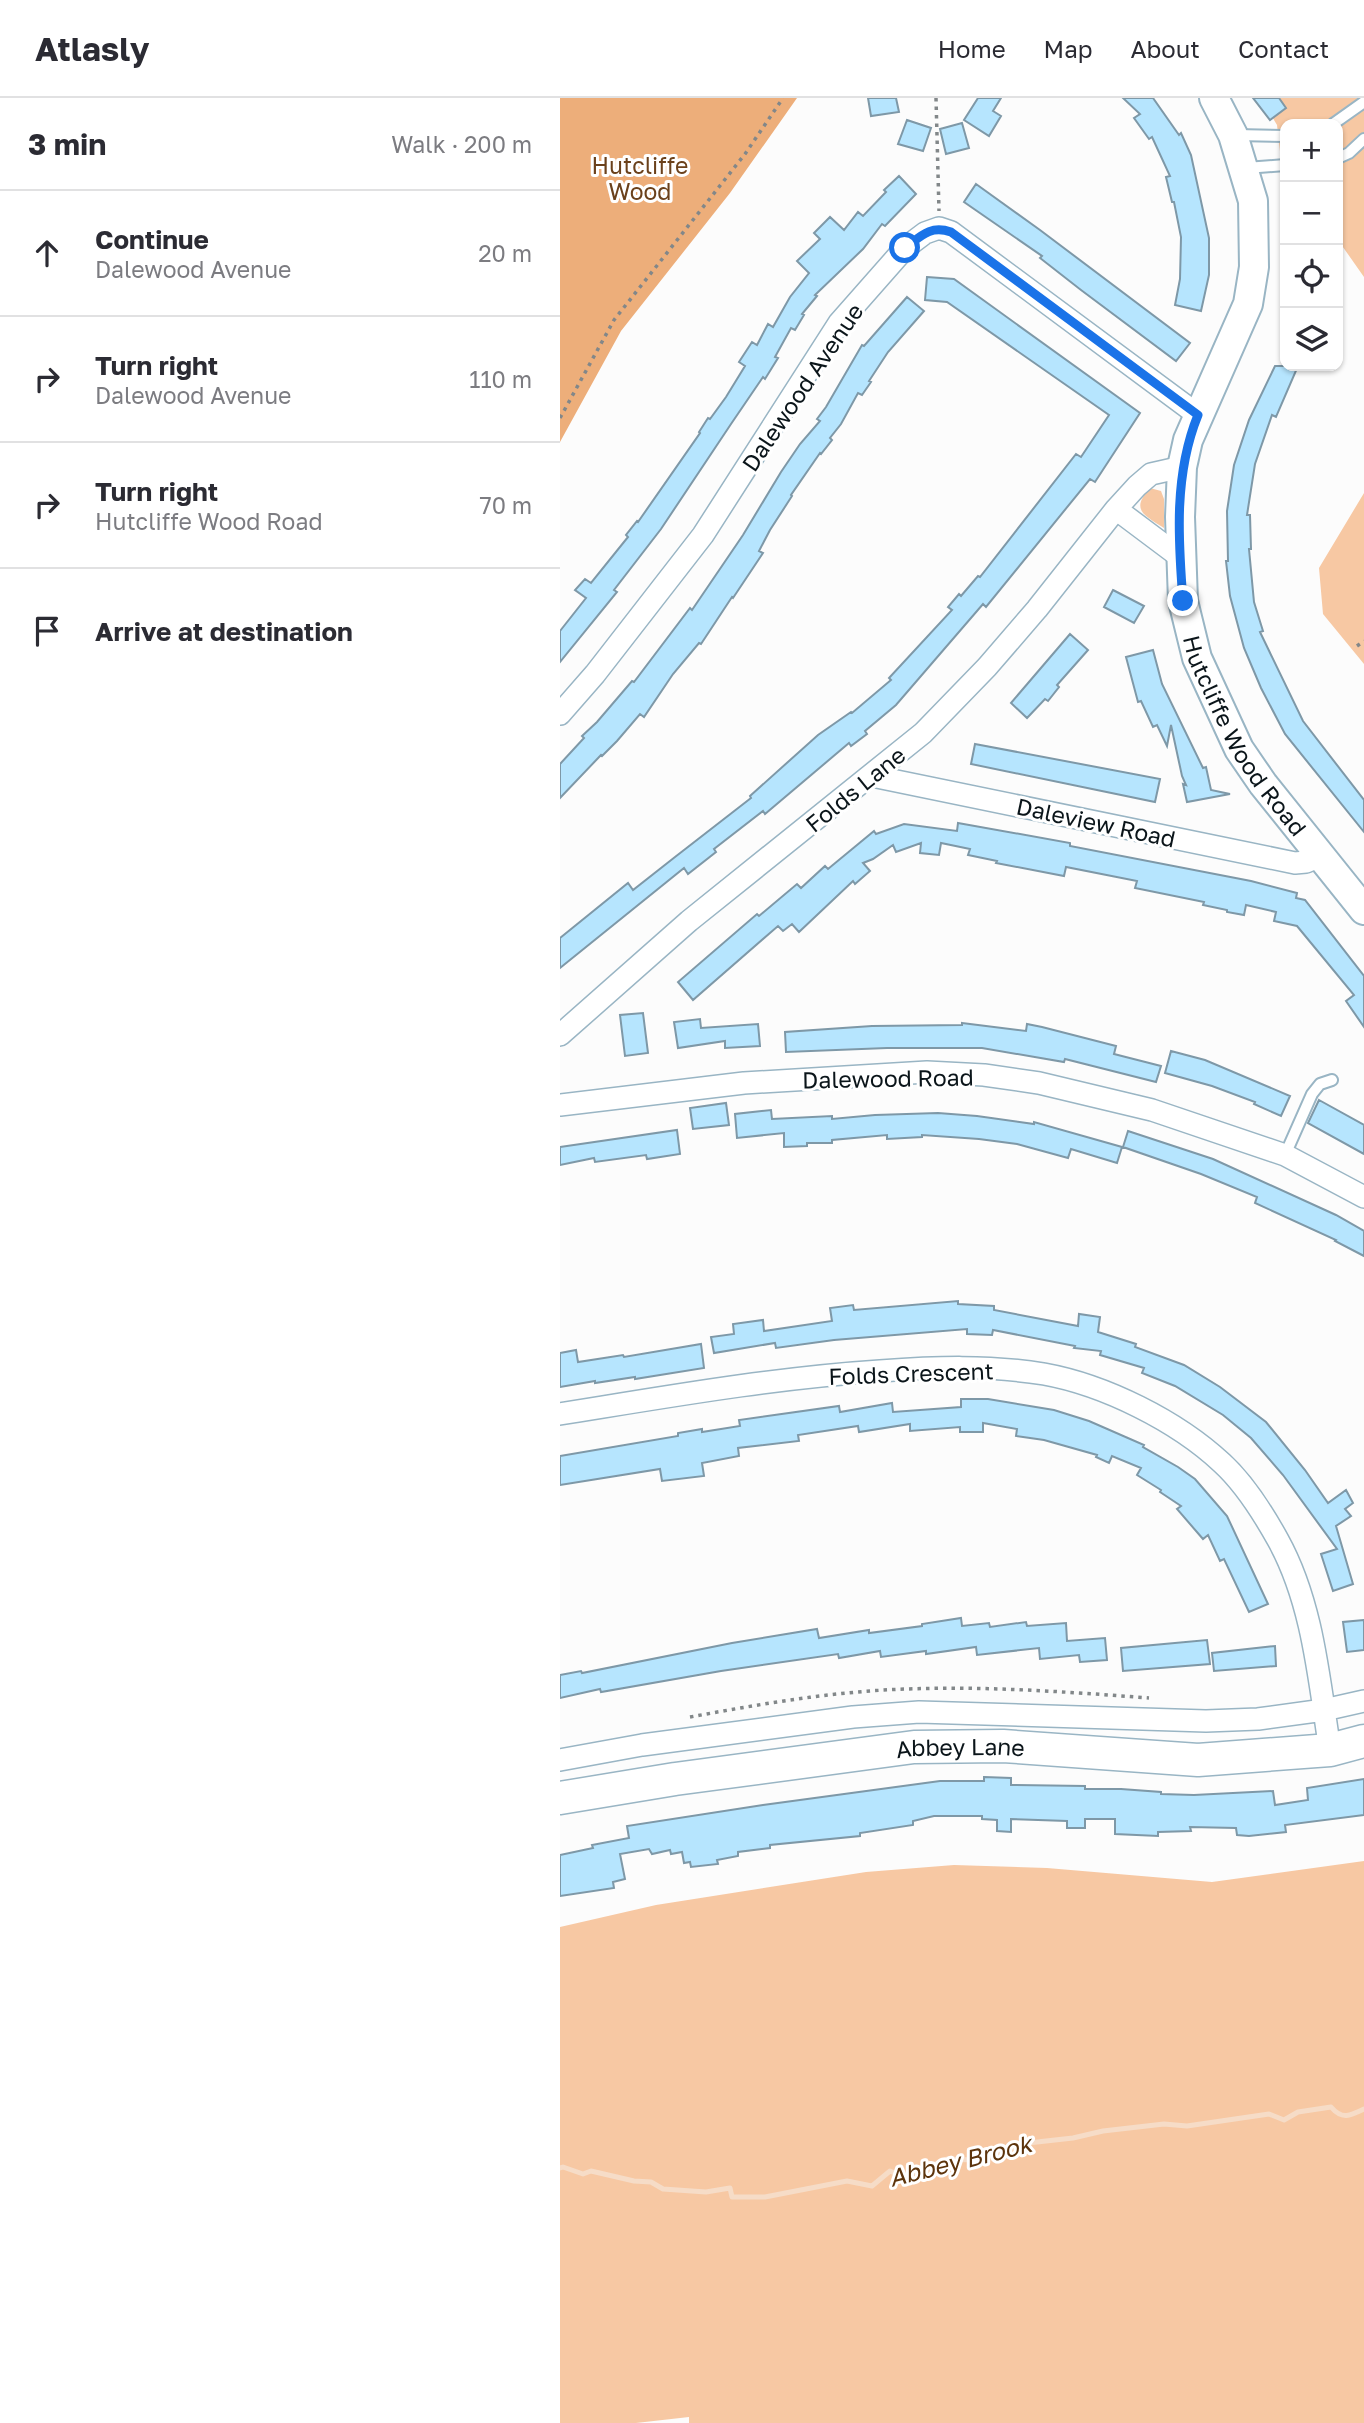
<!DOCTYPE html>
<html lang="en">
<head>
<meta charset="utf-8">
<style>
	:root { --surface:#fff; --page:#f7f7f7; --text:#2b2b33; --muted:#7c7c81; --line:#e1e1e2 }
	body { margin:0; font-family:"Golos Text",sans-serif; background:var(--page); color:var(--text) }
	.controls { position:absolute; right:21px; top:21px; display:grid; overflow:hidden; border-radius:14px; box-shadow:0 2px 5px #0004 }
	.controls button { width:63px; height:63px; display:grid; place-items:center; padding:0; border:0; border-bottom:2px solid var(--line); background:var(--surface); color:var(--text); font:35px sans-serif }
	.stop { position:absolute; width:21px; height:21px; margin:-16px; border:5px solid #1a73e8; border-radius:50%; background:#fff }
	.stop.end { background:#1a73e8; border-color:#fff; box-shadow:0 2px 7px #0008 }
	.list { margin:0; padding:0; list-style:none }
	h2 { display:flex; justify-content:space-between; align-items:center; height:91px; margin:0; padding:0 28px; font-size:30px }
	h2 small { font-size:23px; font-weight:400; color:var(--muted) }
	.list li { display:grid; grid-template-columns:46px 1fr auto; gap:21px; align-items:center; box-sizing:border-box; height:126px; padding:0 28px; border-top:2px solid var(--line) }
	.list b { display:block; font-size:26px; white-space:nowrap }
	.list p { margin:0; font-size:23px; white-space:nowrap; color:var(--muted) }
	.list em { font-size:23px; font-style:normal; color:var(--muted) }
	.icon { flex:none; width:38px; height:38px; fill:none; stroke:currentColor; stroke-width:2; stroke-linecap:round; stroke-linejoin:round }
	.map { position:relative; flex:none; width:804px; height:2325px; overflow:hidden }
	header { display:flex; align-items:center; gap:42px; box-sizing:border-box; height:98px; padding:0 35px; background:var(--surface); border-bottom:2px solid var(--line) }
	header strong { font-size:33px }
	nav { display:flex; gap:38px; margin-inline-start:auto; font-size:24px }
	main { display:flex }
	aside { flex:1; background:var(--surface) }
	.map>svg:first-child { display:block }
	.green { fill:#f7c8a3 }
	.forest { fill:#edae7a }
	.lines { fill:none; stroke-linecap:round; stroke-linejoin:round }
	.stream { stroke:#f6dcc7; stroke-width:5 }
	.building { fill:#b6e5fe; stroke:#7e98a7; stroke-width:2 }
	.service-casing { stroke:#99b5c4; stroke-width:14 }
	.minor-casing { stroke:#99b5c4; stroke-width:24 }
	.tertiary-casing { stroke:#99b5c4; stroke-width:32 }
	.secondary-casing { stroke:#99b5c4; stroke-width:35 }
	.path { stroke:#828789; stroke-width:3.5; stroke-dasharray:3.5 5; stroke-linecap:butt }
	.service { stroke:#fff; stroke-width:10 }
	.minor { stroke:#fff; stroke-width:21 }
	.tertiary { stroke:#fff; stroke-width:28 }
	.secondary { stroke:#fff; stroke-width:32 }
	.route { stroke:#1a73e8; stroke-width:9 }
	.labels { text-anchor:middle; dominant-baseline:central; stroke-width:6; stroke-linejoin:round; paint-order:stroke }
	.park-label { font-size:23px; fill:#6b411b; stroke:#fff }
	.street-label { font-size:23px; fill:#0b151a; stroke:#fff }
	.water-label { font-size:24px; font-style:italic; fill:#5d340c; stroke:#fff }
</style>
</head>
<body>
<header>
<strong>Atlasly</strong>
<nav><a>Home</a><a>Map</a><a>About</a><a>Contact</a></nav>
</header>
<main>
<aside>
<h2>3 min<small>Walk · 200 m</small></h2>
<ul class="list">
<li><svg class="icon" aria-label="ahead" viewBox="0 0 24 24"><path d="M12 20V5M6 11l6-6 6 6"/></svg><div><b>Continue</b><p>Dalewood Avenue</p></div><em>20 m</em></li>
<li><svg class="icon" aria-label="right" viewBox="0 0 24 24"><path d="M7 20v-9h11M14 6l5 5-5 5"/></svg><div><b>Turn right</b><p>Dalewood Avenue</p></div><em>110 m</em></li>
<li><svg class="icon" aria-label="right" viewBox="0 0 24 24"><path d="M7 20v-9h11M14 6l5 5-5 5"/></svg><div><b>Turn right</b><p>Hutcliffe Wood Road</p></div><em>70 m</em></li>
<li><svg class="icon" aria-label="arrive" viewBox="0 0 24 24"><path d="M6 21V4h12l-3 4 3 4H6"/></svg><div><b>Arrive at destination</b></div></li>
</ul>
</aside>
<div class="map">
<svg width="804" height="2325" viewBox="0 0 804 2325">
	<rect width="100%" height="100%" fill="#fcfcfc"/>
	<path class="green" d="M701 0H804V179L778 142V26H725V97L717 27Z
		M590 390 601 393 604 401V430C584 417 570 412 590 390Z
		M804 395V566L763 516 759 470Z
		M804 1763V2325H129V2319L76 2325H0V1829L96 1807 306 1774 394 1767 487 1770 652 1784Z"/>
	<path class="forest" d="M0 0H237L170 95 61 233 0 344Z"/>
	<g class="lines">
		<path class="stream" d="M0 2070 3 2069 23 2076 31 2073 74 2083 91 2084 103 2091 146 2094 170 2090 172 2099H205L287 2083 312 2088 330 2073 344 2079 387 2061 414 2062 468 2045 513 2040 543 2033 604 2026 627 2028 709 2016 724 2022 738 2014 771 2009C782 2022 790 2018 804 2011"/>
	</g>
	<path class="building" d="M308 0H336L339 14 311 18Z
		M418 0H441L433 13 441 18 429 38 404 22Z
		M563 0H593L619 37 621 35 631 57 649 140V177L641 213 615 207 620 181 621 139 614 104H612L606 79 610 78 592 39 589 41 574 20 580 16Z
		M693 0H719L726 10 710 22Z
		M347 22 371 30 363 53 338 46Z
		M402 25 409 50 386 56 380 31Z
		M339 78 356 96 325 128 322 126 303 151 255 197 257 198 242 216 244 217 235 232 231 230 215 259 218 260 205 281 203 279 171 326 101 431 54 492 57 494 0 564V533L26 500 15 492 25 481 31 485 68 439 66 437 77 423 78 424 140 335 139 334 148 320 150 321 166 299 185 268 179 264 192 244 197 247 208 226 213 229 230 199 249 175 237 163 260 141 254 135 270 119 284 132 298 114 303 118 326 94 324 92Z
		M416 86 480 132 630 245 616 263 521 192 480 160 482 158 404 104Z
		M367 179 394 181 580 315 535 384 530 381 426 509 423 506 336 607 305 633 307 636 291 648 289 645 205 716 203 713 154 751 156 754 128 776 124 770 0 870V840L68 785 73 792 115 759 191 700 190 698 258 637 291 614 292 615 331 582 329 580 392 512 388 509 399 496 401 498 418 478 420 479 516 356 521 359 549 317 387 204 365 202Z
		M347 199 364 213 328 254 309 283 311 284 302 297 298 295 281 326 270 340 272 342 261 356 260 355 231 397 232 398 210 432 199 453 203 455 173 500 172 499 141 546 139 545 113 576 84 619 80 616 57 643 42 658 41 657 0 700V666L24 640 22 638 37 624 72 583 74 584 130 510 132 512 183 437 221 374 240 346 260 323 257 321 266 309 302 247 304 248Z
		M715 268H738L716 319 712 317 695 366 687 417H690L691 451H689L694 504 703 533 700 534 743 623 804 702V734L725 636 701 590 684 550 670 498 666 463H668L667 413 674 367 689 322Z
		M553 492 584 508 574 525 544 509Z
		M510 536 528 552 497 587 499 589 488 603 485 601 467 620 451 605Z
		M593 552 602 586 643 670 646 669 651 692 670 696 627 704 623 686 626 687 622 678 611 627 607 648 597 627 593 629 581 603 578 604 566 559Z
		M415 646 600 681 595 704 411 666Z
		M398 725 510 745V748L691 783 737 795 736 800 745 802 804 878V929L786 903 794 897 737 828 714 823 716 814 686 807 684 817 667 814V812L643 807 644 804 575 790 577 783 506 769 504 778 436 765 437 763 408 757 410 751 381 745 379 757 360 755 361 745 336 754 333 747 313 761 303 765 310 773 295 786 293 783 239 834 232 826 223 833 218 828 133 902 118 884 197 816 199 818 237 786 241 790 265 768 268 771 314 733 316 736 344 726 397 733Z
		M83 915 88 955 65 958 60 917Z
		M140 921 141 930 198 926 200 948 165 950V943L118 950 114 924Z
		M402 925 466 933 467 926 482 929 556 948 554 956 601 968 596 984 505 961 504 964 422 950H327L226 954 225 934 312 928 402 927Z
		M611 953 645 962 730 998 721 1018 694 1006 695 1004 652 988 605 975Z
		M759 1002 804 1027V1056L748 1025Z
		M166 1005 169 1027 133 1031 130 1010Z
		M211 1012 212 1021 272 1018V1021L315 1017 378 1015 417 1018 474 1026V1024L562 1049 557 1065 511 1051 508 1060 457 1046 419 1041 362 1037V1039L327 1041V1037L272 1042V1045H247V1048L224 1049V1035L177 1040 175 1016Z
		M117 1032 120 1056 87 1061 86 1057 35 1064 34 1060 0 1067V1049Z
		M568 1033 653 1061 776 1117 804 1133V1158L775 1143 776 1142 695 1105 697 1099 641 1076 563 1049Z
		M398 1203V1206L434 1208V1212L518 1228 519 1216 540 1219 538 1234 576 1246 575 1249 624 1267 660 1289 706 1324 745 1372 768 1405 786 1392 793 1405 785 1411 791 1418 776 1428 793 1486 773 1493 761 1456 777 1451 723 1377 691 1340 663 1317 615 1288 582 1275 584 1270 540 1257 541 1253 514 1250 515 1248 433 1232 432 1237 407 1236V1231L274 1242 216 1250 215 1245 154 1255 151 1239 174 1236 173 1226 203 1222 204 1233 272 1223 270 1210 293 1207 294 1212Z
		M141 1246 144 1270 75 1281V1279L35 1285V1283L0 1289V1255L16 1252 18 1264 63 1257 64 1259Z
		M401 1301H428L494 1312 529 1323 584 1347 583 1349 618 1369 635 1381 667 1418 708 1506 689 1514 664 1461 660 1463 648 1437 643 1441 617 1411 621 1408 600 1394 601 1392 577 1377 581 1370 552 1358 549 1365 536 1359 537 1357 484 1342 456 1338 457 1331 423 1325V1334H400V1329L350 1333V1326L299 1334 298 1328 238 1337 239 1343 178 1350 179 1358 142 1365 144 1378 102 1383 100 1371 0 1387V1358L118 1338V1335L142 1331V1334L180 1328 179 1322 279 1308 280 1314 332 1305 333 1314 401 1309Z
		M401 1520 402 1528 429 1525 430 1529 466 1524 467 1528 506 1525 507 1543 545 1540 547 1562 520 1564 519 1557 480 1561 479 1550 417 1557 416 1549 366 1556V1553L321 1559 320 1553 279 1560 278 1556 161 1573 41 1594 40 1591 0 1600V1577L21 1573 22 1575 172 1545 257 1531 259 1540 309 1532V1535L362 1528V1526Z
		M804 1522V1552L787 1554 783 1524Z
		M647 1542 650 1566 563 1573 561 1550Z
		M715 1548 716 1568 654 1573 652 1555Z
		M424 1679 451 1680V1687L525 1688V1691H561L601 1694V1696L634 1697 713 1693 715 1707 748 1702 747 1690 804 1681V1717L725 1727 726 1734 689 1738 677 1737 676 1730 630 1729 631 1733 598 1734V1738L555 1736V1721H525V1730H507V1723L451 1721V1734L437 1733V1722L422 1721V1718H374L353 1723V1727L300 1735V1738L210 1747V1750L178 1754V1758L157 1762 158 1766 131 1769 130 1764 124 1765 122 1754 111 1756 110 1752 92 1756 89 1751 60 1756 65 1781 53 1784 54 1790 0 1798V1757L33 1750 32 1747 69 1740 67 1728 203 1707 380 1683H424Z"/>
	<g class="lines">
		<g class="service-casing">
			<path id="service" d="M773 26 804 4
				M676 37 725 38
				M778 60 789 55 804 41
				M686 70 725 67
				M725 1057 752 996 760 986 772 982"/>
		</g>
		<g class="minor-casing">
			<path id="minor" d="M556 411 620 459
				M0 616 35 576 143 437 279 225 345 150 365 135 379 130 391 134 638 317
				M312 678 735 765 746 764 760 758
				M0 937 129 823 363 635 427 569 477 511 556 411 577 388 591 376 622 369
				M0 1007 184 985 367 974 424 977 479 985 592 1012 725 1057 804 1099
				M0 1316C106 1299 213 1280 320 1273 375 1269 429 1267 484 1276 545 1287 617 1323 662 1365 685 1386 703 1415 718 1442 753 1505 759 1582 770 1652
				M0 1662 82 1647 293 1619 359 1614 646 1623 698 1621 764 1612 804 1603"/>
		</g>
		<g class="tertiary-casing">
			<g id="tertiary">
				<path id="s1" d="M654 0 673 37 693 103 694 169 688 206 628 342 622 369 620 419 623 503 637 560 679 651 703 686 804 812"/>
			</g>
		</g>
		<g class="secondary-casing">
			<g id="secondary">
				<path id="s2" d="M0 1700 115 1681 354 1649 443 1648 638 1662 770 1652 804 1643"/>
			</g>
		</g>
		<path class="path" d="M376 0 379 113
			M0 320 54 222 185 56 223 0
			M797 548 804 543
			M130 1619C201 1606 275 1593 348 1591 428 1588 509 1594 589 1600"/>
		<use href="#service" class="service"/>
		<use href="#minor" class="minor"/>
		<use href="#tertiary" class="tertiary"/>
		<use href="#secondary" class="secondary"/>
	</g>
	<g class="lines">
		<path class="route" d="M345 150C361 138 370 127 391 134L638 317C614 376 618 440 623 503"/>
	</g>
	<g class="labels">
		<g class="park-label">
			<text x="80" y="67">Hutcliffe<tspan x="80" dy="26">Wood</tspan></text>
		</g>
		<g class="street-label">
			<text transform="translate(242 289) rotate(-56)">Dalewood Avenue</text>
			<text stroke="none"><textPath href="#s1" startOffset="674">Hutcliffe Wood Road</textPath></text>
			<text transform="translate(295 691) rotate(-39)">Folds Lane</text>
			<text transform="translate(536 724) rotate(12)">Daleview Road</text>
			<text transform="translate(328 980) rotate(-1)">Dalewood Road</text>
			<text transform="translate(351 1275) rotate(-2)">Folds Crescent</text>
			<text stroke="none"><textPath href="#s2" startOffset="404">Abbey Lane</textPath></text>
		</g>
		<g class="water-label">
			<text transform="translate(400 2062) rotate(-14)">Abbey Brook</text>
		</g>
	</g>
</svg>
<div class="controls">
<button>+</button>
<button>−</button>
<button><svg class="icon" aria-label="locate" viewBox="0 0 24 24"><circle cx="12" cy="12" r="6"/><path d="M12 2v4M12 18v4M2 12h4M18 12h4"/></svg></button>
<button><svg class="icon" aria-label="layers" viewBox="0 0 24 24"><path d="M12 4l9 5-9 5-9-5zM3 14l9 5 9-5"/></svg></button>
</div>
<div class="stop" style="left:345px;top:150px"></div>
<div class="stop end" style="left:623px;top:503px"></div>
</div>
</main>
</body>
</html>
